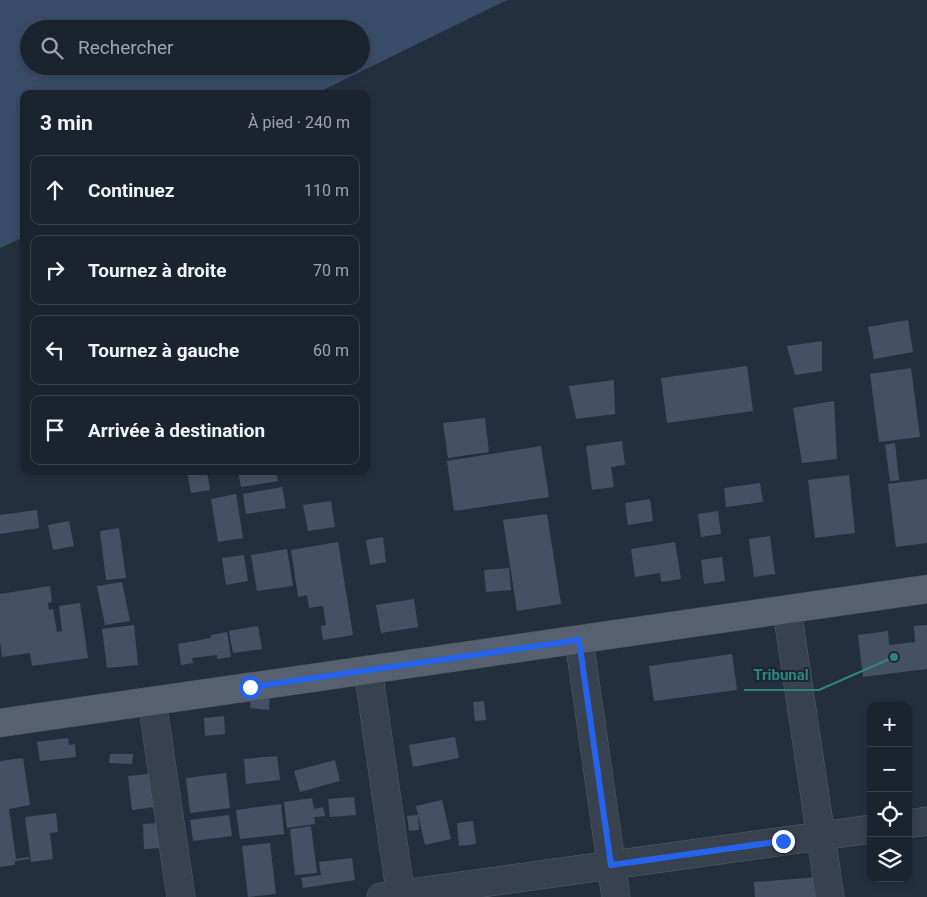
<!DOCTYPE html>
<html lang="fr">
<head>
<meta charset="utf-8">
<style>
	:root { --surface:#1b232e; --page:#282f3a; --text:#f1f3f6; --muted:#a0a4aa; --line:#39404a }
	body { margin:0; font-family:Roboto,sans-serif; background:var(--page); color:var(--text) }
	.controls { position:absolute; right:15px; bottom:15px; display:grid; overflow:hidden; border-radius:10px; box-shadow:0 2px 8px #0003 }
	.controls button { width:45px; height:45px; display:grid; place-items:center; padding:0; border:0; border-bottom:1px solid var(--line); background:var(--surface); color:var(--text); font:25px sans-serif }
	.stop { position:absolute; width:15px; height:15px; margin:-11px; border:4px solid #2563eb; border-radius:50%; background:#fff }
	.stop.end { background:#2563eb; border-color:#fff; box-shadow:0 1px 5px #0008 }
	.list { margin:0; padding:0; list-style:none }
	h2 { display:flex; justify-content:space-between; align-items:center; height:65px; margin:0; padding:0 20px; font-size:21px }
	h2 small { font-size:16px; font-weight:400; color:var(--muted) }
	.list li { display:grid; grid-template-columns:32px 1fr auto; gap:15px; align-items:center; box-sizing:border-box; height:70px; margin:0 10px 10px; padding:0 10px; border:1px solid var(--line); border-radius:10px }
	.list b { display:block; font-size:19px; white-space:nowrap }
	.list em { font-size:16px; font-style:normal; color:var(--muted) }
	.icon { flex:none; width:28px; height:28px; fill:none; stroke:currentColor; stroke-width:2; stroke-linecap:round; stroke-linejoin:round }
	.map { position:relative; flex:none; width:927px; height:897px; overflow:hidden }
	.search { position:absolute; background:var(--surface); box-shadow:0 2px 8px #0003; left:20px; top:20px; width:350px; height:55px; display:flex; align-items:center; gap:12px; box-sizing:border-box; padding:0 18px; border-radius:28px; color:var(--muted); font-size:19px }
	.panel { position:absolute; background:var(--surface); box-shadow:0 2px 8px #0003; left:20px; top:90px; width:350px; height:385px; border-radius:10px }
	.map>svg:first-child { display:block }
	.water { fill:#394c67; fill-rule:evenodd }
	.building { fill:#455162 }
	.lines { fill:none; stroke-linecap:round; stroke-linejoin:round }
	.minor-casing { stroke:#565f6c; stroke-width:29 }
	.major-casing { stroke:#414a57; stroke-width:29 }
	.minor { stroke:#38414e; stroke-width:28 }
	.major { stroke:#56606e; stroke-width:28 }
	.route { stroke:#2563eb; stroke-width:6 }
	.leader { fill:none; stroke:#308480; stroke-width:2 }
	.callout-dot { fill:#308480; stroke:#1d2633; stroke-width:2 }
	.callout-label { font-size:15px; text-anchor:middle; font-weight:bold; fill:#308480; stroke:#1d2633; stroke-width:4; stroke-linejoin:round; paint-order:stroke }
</style>
</head>
<body>
<div class="map">
<svg width="927" height="897" viewBox="0 0 927 897">
	<rect width="100%" height="100%" fill="#242f3e"/>
	<path class="water" d="M0 0H507L315 94H24V237L0 248ZM29 29H361V66H29Z"/>
	<path class="building" d="M908 320 913 352 874 359 868 327Z
		M822 341V371L795 375 787 346Z
		M747 366 753 411 667 423 661 378Z
		M911 368 920 437 879 442 870 374Z
		M614 380 615 414 576 419 569 386Z
		M834 401 837 459 802 463 793 408Z
		M485 418 489 452 448 458 443 423Z
		M622 441 625 465 611 467 614 487 592 490 586 446Z
		M895 443 899 480 890 481 885 445Z
		M541 446 549 497 454 511 447 461Z
		M187 471H207L210 490 191 493Z
		M238 471H276L278 481 241 487Z
		M849 475 855 533 815 538 808 480Z
		M927 479V543L896 547 888 484Z
		M760 483 763 502 726 507 724 488Z
		M282 487 286 508 246 514 243 494Z
		M236 494 243 538 218 542 211 499Z
		M650 499 653 521 628 525 625 503Z
		M331 501 335 527 308 531 303 505Z
		M37 510 39 528 0 534V515Z
		M718 511 721 534 701 537 698 514Z
		M547 514 561 604 517 611 503 520Z
		M69 521 74 546 53 550 48 525Z
		M119 528 126 578 106 580 100 531Z
		M770 536 775 574 754 577 749 539Z
		M383 537 386 562 370 565 366 540Z
		M338 542 353 635 323 640 321 626 326 625 323 606 309 608 307 595 298 597 291 550Z
		M675 542 681 579 661 582 660 573 635 577 631 549Z
		M287 549 293 586 257 591 251 555Z
		M244 555 248 581 226 585 222 558Z
		M722 557 725 581 704 584 701 560Z
		M509 568 511 590 486 592 484 570Z
		M122 582 130 621 105 625 97 586Z
		M50 586 52 602 48 603 49 610 53 609 57 632 62 631 59 606 80 603 88 658 32 666 30 653 2 657 0 641V594Z
		M414 599 418 627 381 633 376 605Z
		M134 625 138 665 107 668 102 629Z
		M927 625V669L863 677 858 635 888 631 889 645 915 642 914 626Z
		M258 626 262 649 233 653 229 631Z
		M227 632 231 657 217 659V655L192 658 193 663 181 665 178 644 211 638V635Z
		M732 654 737 690 654 701 649 666Z
		M251 693 270 695 269 710 250 708Z
		M484 701 486 720 475 721 473 702Z
		M224 716 225 734 205 736 204 718Z
		M455 737 459 758 413 767 409 745Z
		M68 738 69 745 75 744 76 757 40 761 37 742Z
		M110 754H133L132 764 109 763Z
		M277 756 280 780 246 784 244 759Z
		M23 758 30 805 9 809 16 859 29 857V859L15 861V865L0 867V761Z
		M335 760 340 781 300 792 294 771Z
		M226 773 230 808 190 813 186 778Z
		M149 774 154 807 132 810 128 776Z
		M354 797 356 815 330 817 328 799Z
		M312 798 314 809 323 807 325 816 314 817 315 824 287 828 284 802Z
		M442 800 451 839 425 845 416 806Z
		M281 804 284 834 240 839 236 810Z
		M56 813 58 832 50 833 53 859 31 862 25 817Z
		M229 815 232 836 193 841 190 820Z
		M418 815 419 830 409 831 407 816Z
		M473 821 476 844 459 846 457 823Z
		M158 823 160 848 144 849 143 824Z
		M311 826 317 873 295 875 290 829Z
		M270 843 276 894 248 897 242 846Z
		M352 858 355 880 303 888 301 878 321 875 319 862Z
		M818 877 820 897H755L754 882Z"/>
	<g class="lines">
		<g class="minor-casing">
			<path id="minor" d="M787 610 830 897
				M579 640 616 897
				M368 670 401 897
				M152 701 181 897
				M908 824 927 821
				M381 897 871 829"/>
		</g>
		<g class="major-casing">
			<path id="major" d="M0 723 927 589"/>
		</g>
		<use href="#minor" class="minor"/>
		<use href="#major" class="major"/>
	</g>
	<g class="lines">
		<path class="route" d="M250 687 579 640 611 865 783 841"/>
	</g>
	<path class="leader" d="M894 657L819 690H744"/>
	<circle class="callout-dot" cx="894" cy="657" r="5"/>
	<g class="callout-label">
		<text x="781" y="680">Tribunal</text>
	</g>
</svg>
<div class="controls">
<button>+</button>
<button>−</button>
<button><svg class="icon" aria-label="locate" viewBox="0 0 24 24"><circle cx="12" cy="12" r="6"/><path d="M12 2v4M12 18v4M2 12h4M18 12h4"/></svg></button>
<button><svg class="icon" aria-label="layers" viewBox="0 0 24 24"><path d="M12 4l9 5-9 5-9-5zM3 14l9 5 9-5"/></svg></button>
</div>
<div class="stop" style="left:250px;top:687px"></div>
<div class="stop end" style="left:783px;top:841px"></div>
<div class="search"><svg class="icon" aria-label="search" viewBox="0 0 24 24"><circle cx="10" cy="10" r="6"/><path d="M15 15l6 6"/></svg>Rechercher</div>
<section class="panel">
<h2>3 min<small>À pied · 240 m</small></h2>
<ul class="list">
<li><svg class="icon" aria-label="ahead" viewBox="0 0 24 24"><path d="M12 20V5M6 11l6-6 6 6"/></svg><div><b>Continuez</b></div><em>110 m</em></li>
<li><svg class="icon" aria-label="right" viewBox="0 0 24 24"><path d="M7 20v-9h11M14 6l5 5-5 5"/></svg><div><b>Tournez à droite</b></div><em>70 m</em></li>
<li><svg class="icon" aria-label="left" viewBox="0 0 24 24"><path d="M17 20v-9H6M10 6l-5 5 5 5"/></svg><div><b>Tournez à gauche</b></div><em>60 m</em></li>
<li><svg class="icon" aria-label="arrive" viewBox="0 0 24 24"><path d="M6 21V4h12l-3 4 3 4H6"/></svg><div><b>Arrivée à destination</b></div></li>
</ul>
</section>
</div>
</body>
</html>
